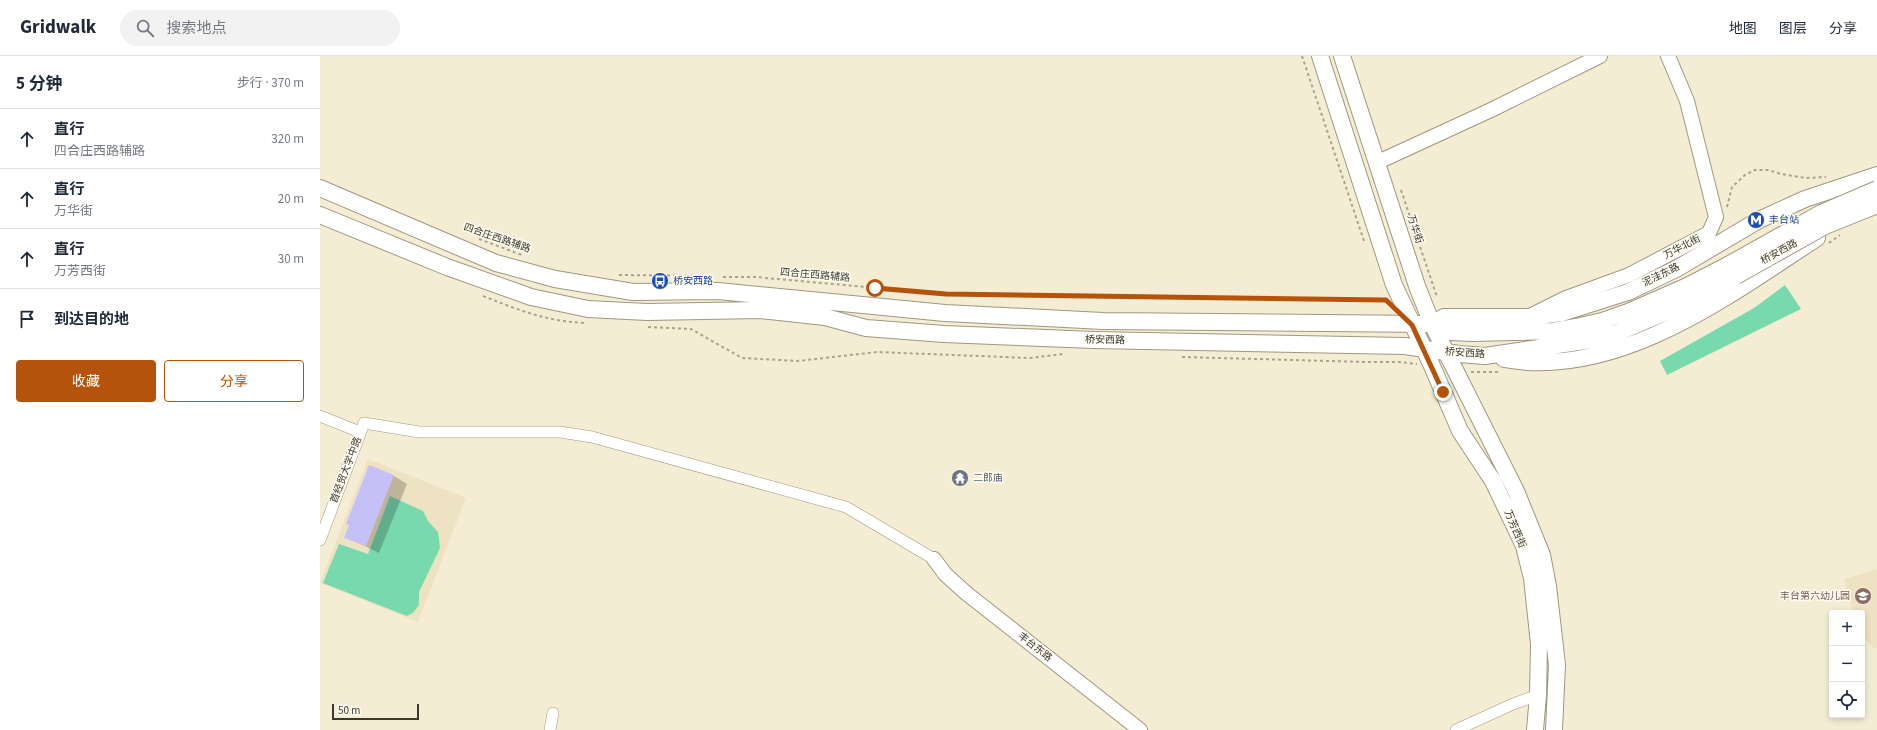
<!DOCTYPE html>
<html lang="zh">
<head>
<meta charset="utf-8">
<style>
	:root { --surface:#fff; --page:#f2f2f3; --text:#1f2937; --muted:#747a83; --line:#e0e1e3; --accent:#b45309 }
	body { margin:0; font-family:"Source Sans 3","Noto Sans SC",sans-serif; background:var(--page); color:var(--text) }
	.controls { position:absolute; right:12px; bottom:12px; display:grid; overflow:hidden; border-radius:4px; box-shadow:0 2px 6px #0003 }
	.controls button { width:36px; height:36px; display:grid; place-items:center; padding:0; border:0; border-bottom:1px solid var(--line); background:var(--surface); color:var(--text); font:20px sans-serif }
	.scale { position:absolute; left:12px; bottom:10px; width:87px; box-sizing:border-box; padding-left:4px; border:2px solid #3a372d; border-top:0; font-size:11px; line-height:14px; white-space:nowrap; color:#3a372d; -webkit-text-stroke:3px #fefbf0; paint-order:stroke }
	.stop { position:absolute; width:12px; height:12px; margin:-9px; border:3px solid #b45309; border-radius:50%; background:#fff }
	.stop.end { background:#b45309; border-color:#fff; box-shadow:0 1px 4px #0008 }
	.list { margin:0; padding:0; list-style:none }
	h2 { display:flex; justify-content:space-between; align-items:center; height:52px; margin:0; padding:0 16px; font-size:17px }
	h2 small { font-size:13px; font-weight:400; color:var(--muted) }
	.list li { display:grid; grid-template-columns:26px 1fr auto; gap:12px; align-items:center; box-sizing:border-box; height:60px; padding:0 16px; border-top:1px solid var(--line) }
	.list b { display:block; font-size:15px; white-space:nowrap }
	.list p { margin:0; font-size:13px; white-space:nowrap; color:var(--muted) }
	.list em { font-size:13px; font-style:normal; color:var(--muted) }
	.actions { display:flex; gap:8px; padding:12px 16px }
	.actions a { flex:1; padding:9px 0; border:1px solid var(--accent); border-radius:4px; text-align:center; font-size:14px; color:var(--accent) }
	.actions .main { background:var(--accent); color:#fff }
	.icon { flex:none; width:22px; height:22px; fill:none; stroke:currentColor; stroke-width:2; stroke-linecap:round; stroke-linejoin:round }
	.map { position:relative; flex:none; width:1557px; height:674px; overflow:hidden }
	header { display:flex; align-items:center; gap:24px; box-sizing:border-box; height:56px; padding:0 20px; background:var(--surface); border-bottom:1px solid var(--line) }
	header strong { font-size:19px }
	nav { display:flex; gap:22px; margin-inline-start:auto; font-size:14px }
	.search { width:280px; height:36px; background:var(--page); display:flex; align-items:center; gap:10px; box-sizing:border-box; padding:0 14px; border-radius:22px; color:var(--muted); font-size:15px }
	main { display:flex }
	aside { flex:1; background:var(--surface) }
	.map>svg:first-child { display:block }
	.built { fill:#ede2c1 }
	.green { fill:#78d9ae }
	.shadow { fill:#0003 }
	.building { fill:#c5c0f7 }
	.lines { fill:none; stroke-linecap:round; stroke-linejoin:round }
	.minor-casing { stroke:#9f977f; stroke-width:12 }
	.tertiary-casing { stroke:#9f977f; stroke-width:16 }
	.secondary-casing { stroke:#9f977f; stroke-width:18 }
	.path { stroke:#a8a38f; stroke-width:2; stroke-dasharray:3 3; stroke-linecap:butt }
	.minor { stroke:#fff; stroke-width:11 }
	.tertiary { stroke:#fff; stroke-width:14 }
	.secondary { stroke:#fff; stroke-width:16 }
	.secondary-bridge-casing { stroke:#9f977f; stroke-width:18; stroke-linecap:butt }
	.secondary-bridge { stroke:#fff; stroke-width:16 }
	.route { stroke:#b45309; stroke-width:5 }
	.labels { text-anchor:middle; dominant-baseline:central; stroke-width:3; stroke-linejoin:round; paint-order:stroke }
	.transit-label { font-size:10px; fill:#164399; stroke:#fefbf0; text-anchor:start }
	.street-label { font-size:10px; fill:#3a372d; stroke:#fefbf0 }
	.worship-label { font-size:10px; fill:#5b616d; stroke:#fefbf0; text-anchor:start }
	.education-label { font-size:10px; fill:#785e54; stroke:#fefbf0; text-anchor:end }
</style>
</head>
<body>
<header>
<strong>Gridwalk</strong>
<div class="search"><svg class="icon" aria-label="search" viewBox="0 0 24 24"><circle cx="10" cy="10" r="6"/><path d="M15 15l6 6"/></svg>搜索地点</div>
<nav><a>地图</a><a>图层</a><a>分享</a></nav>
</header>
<main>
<aside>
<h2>5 分钟<small>步行 · 370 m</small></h2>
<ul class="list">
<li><svg class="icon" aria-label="ahead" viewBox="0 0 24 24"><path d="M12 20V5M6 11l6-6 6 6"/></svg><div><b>直行</b><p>四合庄西路辅路</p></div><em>320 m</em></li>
<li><svg class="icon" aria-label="ahead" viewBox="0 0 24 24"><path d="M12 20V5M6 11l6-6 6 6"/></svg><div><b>直行</b><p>万华街</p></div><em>20 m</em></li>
<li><svg class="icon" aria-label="ahead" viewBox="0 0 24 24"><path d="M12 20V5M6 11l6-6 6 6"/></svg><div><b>直行</b><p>万芳西街</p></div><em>30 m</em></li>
<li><svg class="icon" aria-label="arrive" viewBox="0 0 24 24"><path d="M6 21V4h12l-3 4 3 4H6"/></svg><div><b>到达目的地</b></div></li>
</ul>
<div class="actions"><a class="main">收藏</a><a>分享</a></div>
</aside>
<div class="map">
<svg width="1557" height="674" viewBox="0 0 1557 674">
	<rect width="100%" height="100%" fill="#f5edd3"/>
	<path class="built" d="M48 403 146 442 98 566 0 527Z
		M1557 513V592L1554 593 1542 579V557H1533L1524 523Z"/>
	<path class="green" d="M1465 229 1481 253 1347 319 1340 305 1434 252Z
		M70 440 103 455 108 465 118 476 120 492 99 536V549L93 557 87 560 3 527 19 488 48 498Z"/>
	<path class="shadow" d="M50 410 74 420 87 428 59 497 26 481Z"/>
	<path class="building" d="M49 409 74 419 46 490 24 482 29 469 26 468Z"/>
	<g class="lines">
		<g class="minor-casing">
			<path id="minor" d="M0 360 40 376
				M0 484 44 367 99 376H240L272 381 526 451 614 503
				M230 674 233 657
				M1136 674 1193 648 1218 639"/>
		</g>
		<g class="tertiary-casing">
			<path id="tertiary" d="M1058 106 1171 54 1280 0
				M1212 259 1246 242 1309 219 1389 177 1396 161 1367 45 1348 0
				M614 503 625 518 646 537 820 674"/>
		</g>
		<g class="secondary-casing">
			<path id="secondary" d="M1000 0 1074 229 1112 310 1140 375 1173 425 1204 490 1212 522 1219 588 1218 639 1215 674
				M1022 0 1097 230 1112 268 1196 435 1222 499 1228 530 1237 609 1234 674
				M0 132 176 207 235 223 313 236 398 235 625 257 783 265 1112 268 1131 276 1152 277 1233 275 1256 271 1282 265 1308 256 1365 231 1408 209
				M0 159 127 211 211 241 268 253 327 256 441 254 505 261 546 272 624 278 774 284 1085 290 1139 298 1165 300 1271 284 1297 277 1358 251 1416 220
				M1112 268 1124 261H1210L1242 257 1308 236 1356 213 1439 164 1485 143 1557 119
				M1184 303C1297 324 1408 240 1497 182"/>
		</g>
		<path class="path" d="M982 0 1044 185
			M1081 134 1117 241
			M1407 151 1412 131 1425 119 1435 114H1448L1461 118 1486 122 1506 121
			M159 183 202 199
			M1509 187 1520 179
			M299 219 387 220
			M403 221H435L625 238 1066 244
			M163 240C199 254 225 265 264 267
			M328 271 371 273 422 302 478 305 557 296 710 302 743 298
			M862 301 1046 306H1079L1097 308
			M1151 316H1178"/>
		<use href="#minor" class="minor"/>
		<use href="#tertiary" class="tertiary"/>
		<use href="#secondary" class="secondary"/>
		<g class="secondary-bridge-casing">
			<path id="secondary-bridge" d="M1408 209 1501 157 1557 133
				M1416 220 1505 170 1557 149"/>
		</g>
		<use href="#secondary-bridge" class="secondary-bridge"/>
	</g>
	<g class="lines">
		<path class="route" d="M555 232 626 238 1066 244 1092 269 1123 336"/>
	</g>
	<defs>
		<g id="metro-disc" transform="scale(0.9)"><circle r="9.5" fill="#1a4fb4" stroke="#fefbf0"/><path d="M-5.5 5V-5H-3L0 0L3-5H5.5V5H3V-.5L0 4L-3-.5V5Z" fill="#fff"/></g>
		<g id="bus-disc" transform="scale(0.9)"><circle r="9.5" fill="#1a4fb4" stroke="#fefbf0"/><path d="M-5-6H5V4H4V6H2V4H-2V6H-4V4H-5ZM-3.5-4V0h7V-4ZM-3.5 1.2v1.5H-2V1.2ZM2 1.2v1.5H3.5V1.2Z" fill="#fff"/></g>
		<g id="temple-disc" transform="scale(0.9)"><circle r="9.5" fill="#6b7280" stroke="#fefbf0"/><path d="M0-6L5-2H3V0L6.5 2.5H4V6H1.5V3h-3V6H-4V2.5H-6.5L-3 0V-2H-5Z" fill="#fff"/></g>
		<g id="school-disc" transform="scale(0.9)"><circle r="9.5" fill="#8d6e63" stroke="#fefbf0"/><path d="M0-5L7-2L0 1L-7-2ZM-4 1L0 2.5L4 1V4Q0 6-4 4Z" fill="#fff"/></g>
	</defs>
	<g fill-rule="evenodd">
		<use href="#metro-disc" x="1436" y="164"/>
		<use href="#bus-disc" x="340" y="225"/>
		<use href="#temple-disc" x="640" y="422"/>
		<use href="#school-disc" x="1543" y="540"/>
	</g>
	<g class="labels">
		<g class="transit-label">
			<text x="1449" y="164">丰台站</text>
			<text x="353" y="225">桥安西路</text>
		</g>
		<g class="street-label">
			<text transform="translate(1095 173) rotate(72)">万华街</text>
			<text transform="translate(177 182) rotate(19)">四合庄西路辅路</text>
			<text transform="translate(1362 191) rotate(-28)">万华北街</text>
			<text transform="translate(1459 196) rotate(-29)">桥安西路</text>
			<text transform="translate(495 219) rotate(5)">四合庄西路辅路</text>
			<text transform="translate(1341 219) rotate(-26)">泥洼东路</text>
			<text transform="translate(785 284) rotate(1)">桥安西路</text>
			<text transform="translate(1145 297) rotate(4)">桥安西路</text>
			<text transform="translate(26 414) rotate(-69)">首经贸大学中路</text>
			<text transform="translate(1195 473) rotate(67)">万芳西街</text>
			<text transform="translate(715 591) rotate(38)">丰台东路</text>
		</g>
		<g class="worship-label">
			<text x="653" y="422">二郎庙</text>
		</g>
		<g class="education-label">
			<text x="1530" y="540">丰台第六幼儿园</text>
		</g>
	</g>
</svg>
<div class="controls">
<button>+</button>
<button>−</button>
<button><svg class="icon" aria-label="locate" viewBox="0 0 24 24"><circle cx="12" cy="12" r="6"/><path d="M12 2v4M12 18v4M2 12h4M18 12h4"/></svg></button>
</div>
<div class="scale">50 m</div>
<div class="stop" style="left:555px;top:232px"></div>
<div class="stop end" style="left:1123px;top:336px"></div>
</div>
</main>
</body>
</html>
